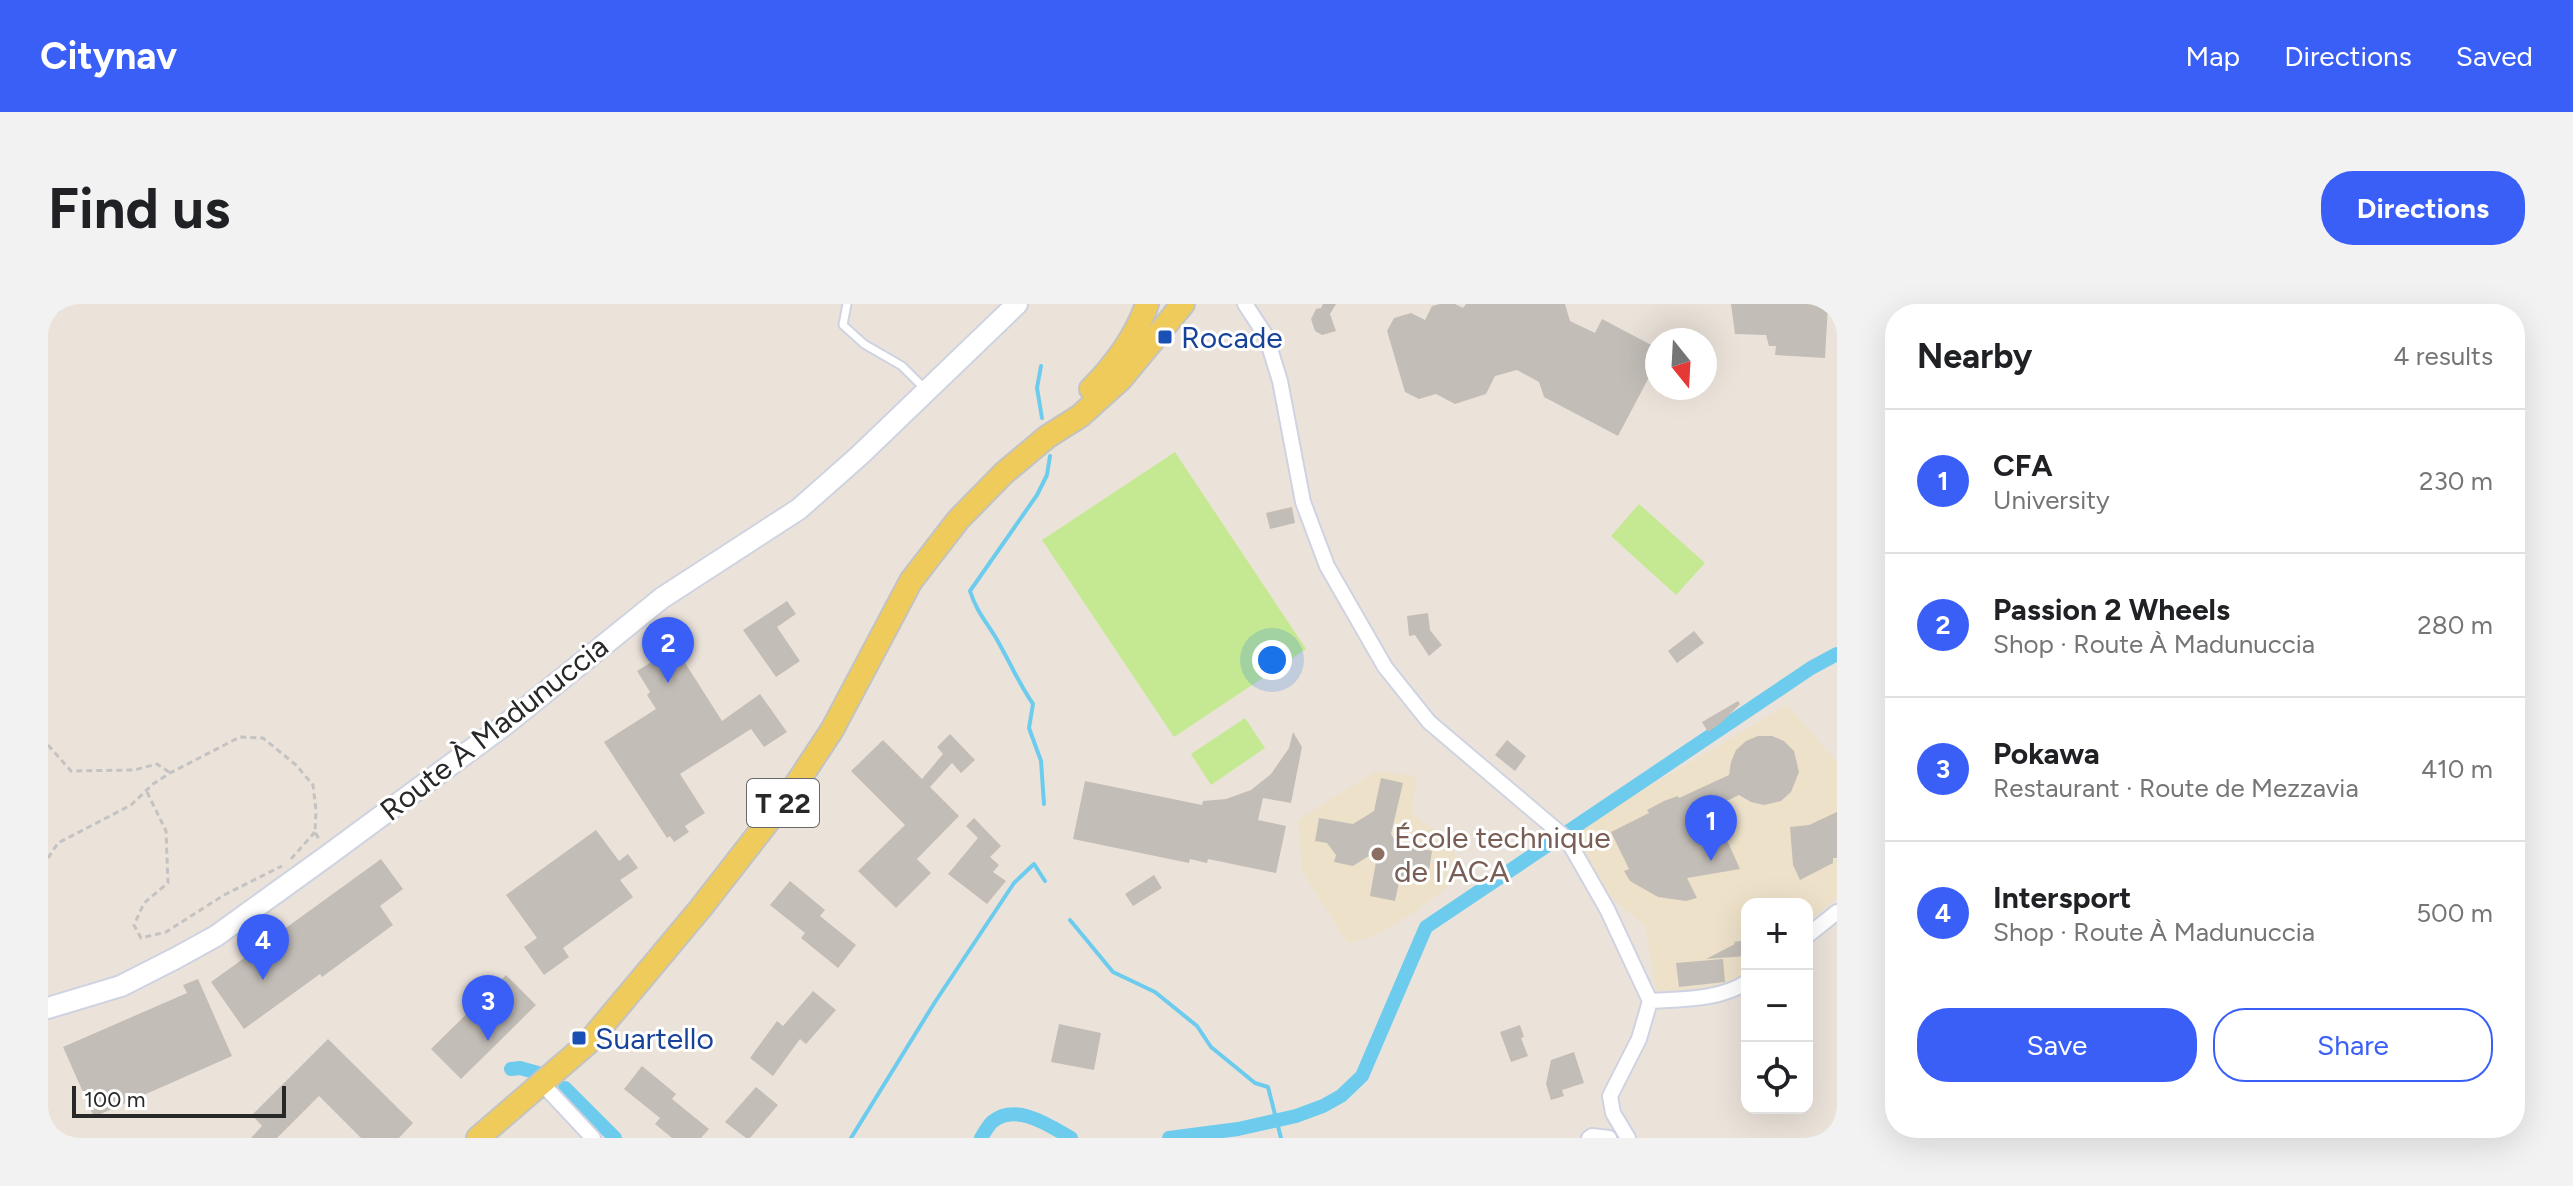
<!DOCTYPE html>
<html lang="en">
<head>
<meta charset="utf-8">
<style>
	:root { --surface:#fff; --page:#f2f2f2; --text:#202124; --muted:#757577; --line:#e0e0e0; --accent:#3a5ff7 }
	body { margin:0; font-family:Figtree,sans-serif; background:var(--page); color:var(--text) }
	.controls { position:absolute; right:24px; bottom:24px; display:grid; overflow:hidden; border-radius:16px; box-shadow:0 8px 32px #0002 }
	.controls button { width:72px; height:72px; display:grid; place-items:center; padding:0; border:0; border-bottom:2px solid var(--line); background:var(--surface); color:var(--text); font:40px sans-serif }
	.compass { position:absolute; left:1597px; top:24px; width:72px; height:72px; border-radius:50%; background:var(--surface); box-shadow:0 8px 32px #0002; rotate:162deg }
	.scale { position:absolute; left:24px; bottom:20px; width:214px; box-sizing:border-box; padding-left:8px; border:4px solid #282828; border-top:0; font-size:22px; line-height:28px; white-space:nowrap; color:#282828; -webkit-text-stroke:6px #fff; paint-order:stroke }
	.you { position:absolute; left:1224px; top:356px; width:28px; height:28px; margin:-20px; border:6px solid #fff; border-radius:50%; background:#1a73e8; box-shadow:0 0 0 12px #1a73e833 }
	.badge { display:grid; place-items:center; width:52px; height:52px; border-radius:50%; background:var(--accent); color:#fff; font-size:26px; font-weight:700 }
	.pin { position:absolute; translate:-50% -66px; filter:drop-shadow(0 2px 4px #0008) }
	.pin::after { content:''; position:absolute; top:42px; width:28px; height:24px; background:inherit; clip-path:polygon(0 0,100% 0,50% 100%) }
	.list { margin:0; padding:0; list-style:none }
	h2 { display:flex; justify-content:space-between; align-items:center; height:104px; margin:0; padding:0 32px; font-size:34px }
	h2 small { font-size:26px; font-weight:400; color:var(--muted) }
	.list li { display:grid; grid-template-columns:52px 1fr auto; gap:24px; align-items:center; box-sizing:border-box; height:144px; padding:0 32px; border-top:2px solid var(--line) }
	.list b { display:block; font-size:30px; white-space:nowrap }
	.list p { margin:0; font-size:26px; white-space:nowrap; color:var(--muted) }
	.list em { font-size:26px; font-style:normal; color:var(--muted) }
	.actions { display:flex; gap:16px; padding:24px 32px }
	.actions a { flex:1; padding:18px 0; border:2px solid var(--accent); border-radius:32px; text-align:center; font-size:28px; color:var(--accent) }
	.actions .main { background:var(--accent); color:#fff }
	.icon { flex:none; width:44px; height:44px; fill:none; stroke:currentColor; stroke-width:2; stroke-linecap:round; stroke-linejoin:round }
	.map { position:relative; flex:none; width:1789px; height:834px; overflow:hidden; border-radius:32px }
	header { display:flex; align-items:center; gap:48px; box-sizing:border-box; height:112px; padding:0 40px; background:var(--accent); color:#fff }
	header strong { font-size:38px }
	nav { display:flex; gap:44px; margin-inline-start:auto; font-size:28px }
	.intro { display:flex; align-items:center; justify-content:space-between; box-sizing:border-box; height:192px; padding:0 48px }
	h1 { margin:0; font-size:56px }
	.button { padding:20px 36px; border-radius:32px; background:var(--accent); color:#fff; font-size:28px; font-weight:700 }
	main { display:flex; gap:48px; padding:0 48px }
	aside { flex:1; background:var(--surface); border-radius:32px; box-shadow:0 8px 32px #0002 }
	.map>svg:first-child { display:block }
	.education { fill:#ede1c9 }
	.pitch { fill:#c5e992 }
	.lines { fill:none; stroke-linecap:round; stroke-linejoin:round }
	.stream { stroke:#6dcced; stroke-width:4 }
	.canal { stroke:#6dcced; stroke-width:14 }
	.building { fill:#c3bdb7 }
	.service-casing { stroke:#cfd3e1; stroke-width:11 }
	.minor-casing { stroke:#cfd3e1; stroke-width:18 }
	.secondary-casing { stroke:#cfd3e1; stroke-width:24 }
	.primary-casing { stroke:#c3c3c3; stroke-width:26 }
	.path { stroke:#c3c3c3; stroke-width:3; stroke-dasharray:6 4; stroke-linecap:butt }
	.service { stroke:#fff; stroke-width:7 }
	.minor { stroke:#fff; stroke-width:14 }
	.secondary { stroke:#fff; stroke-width:20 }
	.primary { stroke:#eecb5b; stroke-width:22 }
	.transit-dot { fill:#1a4fb4; stroke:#fff; stroke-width:3 }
	.education-dot { fill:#8d6e63; stroke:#fff; stroke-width:3 }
	.labels { text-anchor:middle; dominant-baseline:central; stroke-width:6; stroke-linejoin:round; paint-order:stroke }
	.shield { fill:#fff; stroke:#686868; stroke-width:2 }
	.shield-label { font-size:28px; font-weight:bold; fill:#282828 }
	.transit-label { font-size:30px; fill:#164399; stroke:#fff; text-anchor:start }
	.street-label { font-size:30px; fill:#282828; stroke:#fff }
	.education-label { font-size:30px; fill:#785e54; stroke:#fff; text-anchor:start }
</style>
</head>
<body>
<header>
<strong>Citynav</strong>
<nav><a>Map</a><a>Directions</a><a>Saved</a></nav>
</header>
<div class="intro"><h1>Find us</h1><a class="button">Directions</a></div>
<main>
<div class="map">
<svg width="1789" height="834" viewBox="0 0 1789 834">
	<rect width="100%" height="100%" fill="#ebe3da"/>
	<path class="education" d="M1739 401 1789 458V594L1759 619V600H1699V668L1680 680 1645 686 1608 687 1597 622 1552 583 1524 532 1541 518Z
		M1328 467 1369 472 1364 504 1368 513 1396 533 1419 568 1368 607 1332 629 1300 640 1254 567 1250 516Z"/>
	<path class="pitch" d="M1127 148 1258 345 1126 433 994 236Z
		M1591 200 1657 259 1628 291 1563 232Z
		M1197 414 1217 444 1163 481 1143 450Z"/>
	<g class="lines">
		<path class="stream" d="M993 62 989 84 994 114
			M996 500 993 457 981 424 985 400C972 381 964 363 953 343 942 321 930 312 922 287L989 191 999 171 1002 152
			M1022 616 1065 668 1107 688 1149 722 1163 743 1207 779 1220 783 1233 834
			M803 834 887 698 966 579 986 560 997 577"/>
		<path class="canal" d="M463 765 472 764 490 769
			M517 784 567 834
			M933 834C936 829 940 822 944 818 968 798 1002 822 1023 834
			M1121 834 1190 825 1248 812 1275 802 1293 792 1314 772 1378 623 1763 364 1789 350"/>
	</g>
	<path class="building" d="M1275 0H1288L1282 10 1288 27 1274 31 1267 27 1263 15 1268 5 1273 4Z
		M1392 0H1407L1415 4 1418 0H1517L1522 17 1547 29 1554 15 1609 44V58L1570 132 1496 93 1491 78 1469 66 1447 72 1438 90 1407 100 1388 90 1371 95 1357 88 1339 27 1346 14 1363 9 1377 16 1384 2Z
		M1683 0H1780L1777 54 1727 51 1728 42H1721L1718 31 1687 30Z
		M1244 203 1247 219 1222 225 1218 209Z
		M739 297 748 310 729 323 752 357 728 373 695 326Z
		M1380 309 1382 326 1394 341 1381 352 1367 331 1361 332 1359 312Z
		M1646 327 1656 339 1629 359 1620 347Z
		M627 343 674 417 712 390 739 428 716 443 703 425 632 470 657 509 637 522 641 528 626 538 622 532 619 534 556 438 608 405 599 391 602 388 589 367Z
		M1690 397 1692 400 1673 419 1660 428 1654 418Z
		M1245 428 1254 443 1243 499 1215 494 1210 516 1238 522 1228 569 1160 555 1159 559 1142 555 1141 559 1025 535 1037 477 1154 501 1155 497 1178 495 1203 486 1223 470 1241 444Z
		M902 430 927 456 913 469 904 459 882 483 911 512 869 555 883 569 848 604 810 567 857 521 803 467 835 436 874 475 895 450 889 443Z
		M1710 432H1724L1736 437 1746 447 1751 468 1743 488 1733 497 1716 501 1703 498 1691 491 1641 515 1652 535 1674 525 1692 565 1639 574 1649 594 1638 597 1610 593 1582 577 1576 567 1581 565 1563 528 1601 509 1599 506 1616 497 1630 492 1631 494 1681 471 1683 458 1688 446 1698 437Z
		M1459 436 1478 452 1467 467 1447 451Z
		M1333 474 1355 479 1343 530 1349 540 1384 547 1380 573 1360 569 1352 574 1347 597 1322 592 1330 546 1305 562 1286 558 1288 551 1279 539 1267 537 1271 514 1305 520 1326 507Z
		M1789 508V554H1785V559L1752 576 1745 561 1742 523 1761 521Z
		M926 514 953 542 942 553 951 561 945 568 958 577 939 600 900 570 930 534 918 522Z
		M548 526 571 557 580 550 590 564 572 576 585 593 515 644 521 653 496 671 476 643 489 634 458 591Z
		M333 555 355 585 332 602 345 621 274 673 272 670 196 725 163 678Z
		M1106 571 1114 584 1085 602 1077 590Z
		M742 577 777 606 772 612 808 641 790 664 753 634 757 629 722 601Z
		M1699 636V652L1658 655 1687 640 1686 638Z
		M1675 655 1677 678 1631 683 1628 659Z
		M458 671 488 701 413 775 383 745Z
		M150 675 184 752 46 813 15 743 139 689 135 681Z
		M765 687 788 706 758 740 752 735 725 772 702 754 729 717 735 722Z
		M1011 720 1053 729 1046 766 1003 758Z
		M1472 721 1476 733 1473 734 1480 752 1463 758 1452 728Z
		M280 735 365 819 351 834H313L271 792 229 834H203L214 822 204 811Z
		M1526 748 1536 779 1514 786 1516 792 1503 796 1498 780 1503 756Z
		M594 762 628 790 624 795 661 825 653 834H624L607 820 612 814 576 785Z
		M708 783 730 801 702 834H698L677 818Z"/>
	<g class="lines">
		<g class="service-casing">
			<path id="service" d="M799 0 795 21 816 40 854 62 877 85"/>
		</g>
		<g class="minor-casing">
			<path id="minor" d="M1197 0 1218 32 1232 77 1255 198 1279 262 1337 363 1381 418 1519 535 1559 605 1602 697 1591 735 1562 792 1565 809 1580 834
				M1759 632 1789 608
				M1602 697C1634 695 1672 696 1699 678
				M498 778 501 787 545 834
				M1541 834 1544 832 1561 834"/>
		</g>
		<g class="secondary-casing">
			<path id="secondary" d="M0 704 73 682 128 654 168 632 279 552 458 420 614 294 751 205 812 151 969 0"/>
		</g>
		<g class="primary-casing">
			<path id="primary" d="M1043 85C1066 62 1089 31 1099 0
				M430 834 540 739 652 605 743 488 784 426 863 277 910 216 956 169 999 133 1032 112 1073 75 1135 0"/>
		</g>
		<path class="path" d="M0 14 20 0
			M0 441 23 467 86 466 109 460 121 468
			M99 488 118 527 120 579 96 599 86 621 93 634 118 628 176 591 234 562
			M0 554 10 539 83 501 105 480 122 469 192 433 215 434 248 461 265 481 268 506 267 528 272 537
			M243 555 267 528"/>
		<use href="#service" class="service"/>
		<use href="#minor" class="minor"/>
		<use href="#secondary" class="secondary"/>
		<use href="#primary" class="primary"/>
	</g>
	<g class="transit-dot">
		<rect x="1109" y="25" width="16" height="16" rx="4"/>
		<rect x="523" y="726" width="16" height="16" rx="4"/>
	</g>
	<circle class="education-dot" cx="1330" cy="550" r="8"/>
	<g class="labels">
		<rect class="shield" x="699" y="475" width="72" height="48" rx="6"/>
		<g class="shield-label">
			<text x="735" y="499">T 22</text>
		</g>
		<g class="transit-label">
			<text x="1133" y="33">Rocade</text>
			<text x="547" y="734">Suartello</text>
		</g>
		<g class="street-label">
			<text transform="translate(446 424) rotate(-38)">Route À Madunuccia</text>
		</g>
		<g class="education-label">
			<text x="1346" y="533">École technique<tspan x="1346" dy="34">de l'ACA</tspan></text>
		</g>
	</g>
</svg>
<div class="controls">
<button>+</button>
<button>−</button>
<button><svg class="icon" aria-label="locate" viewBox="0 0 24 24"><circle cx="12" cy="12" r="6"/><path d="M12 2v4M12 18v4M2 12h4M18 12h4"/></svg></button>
</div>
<svg class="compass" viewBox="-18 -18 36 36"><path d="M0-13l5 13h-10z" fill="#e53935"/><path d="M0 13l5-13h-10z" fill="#757577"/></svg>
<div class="scale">100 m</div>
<div class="you"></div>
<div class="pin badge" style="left:1663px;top:557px">1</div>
<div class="pin badge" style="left:620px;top:379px">2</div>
<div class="pin badge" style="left:440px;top:737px">3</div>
<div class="pin badge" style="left:215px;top:676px">4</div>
</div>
<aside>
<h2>Nearby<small>4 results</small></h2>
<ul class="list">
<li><span class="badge">1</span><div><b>CFA</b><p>University</p></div><em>230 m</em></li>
<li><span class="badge">2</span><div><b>Passion 2 Wheels</b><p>Shop · Route À Madunuccia</p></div><em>280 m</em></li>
<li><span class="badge">3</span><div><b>Pokawa</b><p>Restaurant · Route de Mezzavia</p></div><em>410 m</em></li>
<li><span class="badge">4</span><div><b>Intersport</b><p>Shop · Route À Madunuccia</p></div><em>500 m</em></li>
</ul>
<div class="actions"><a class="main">Save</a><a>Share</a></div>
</aside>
</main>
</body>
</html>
